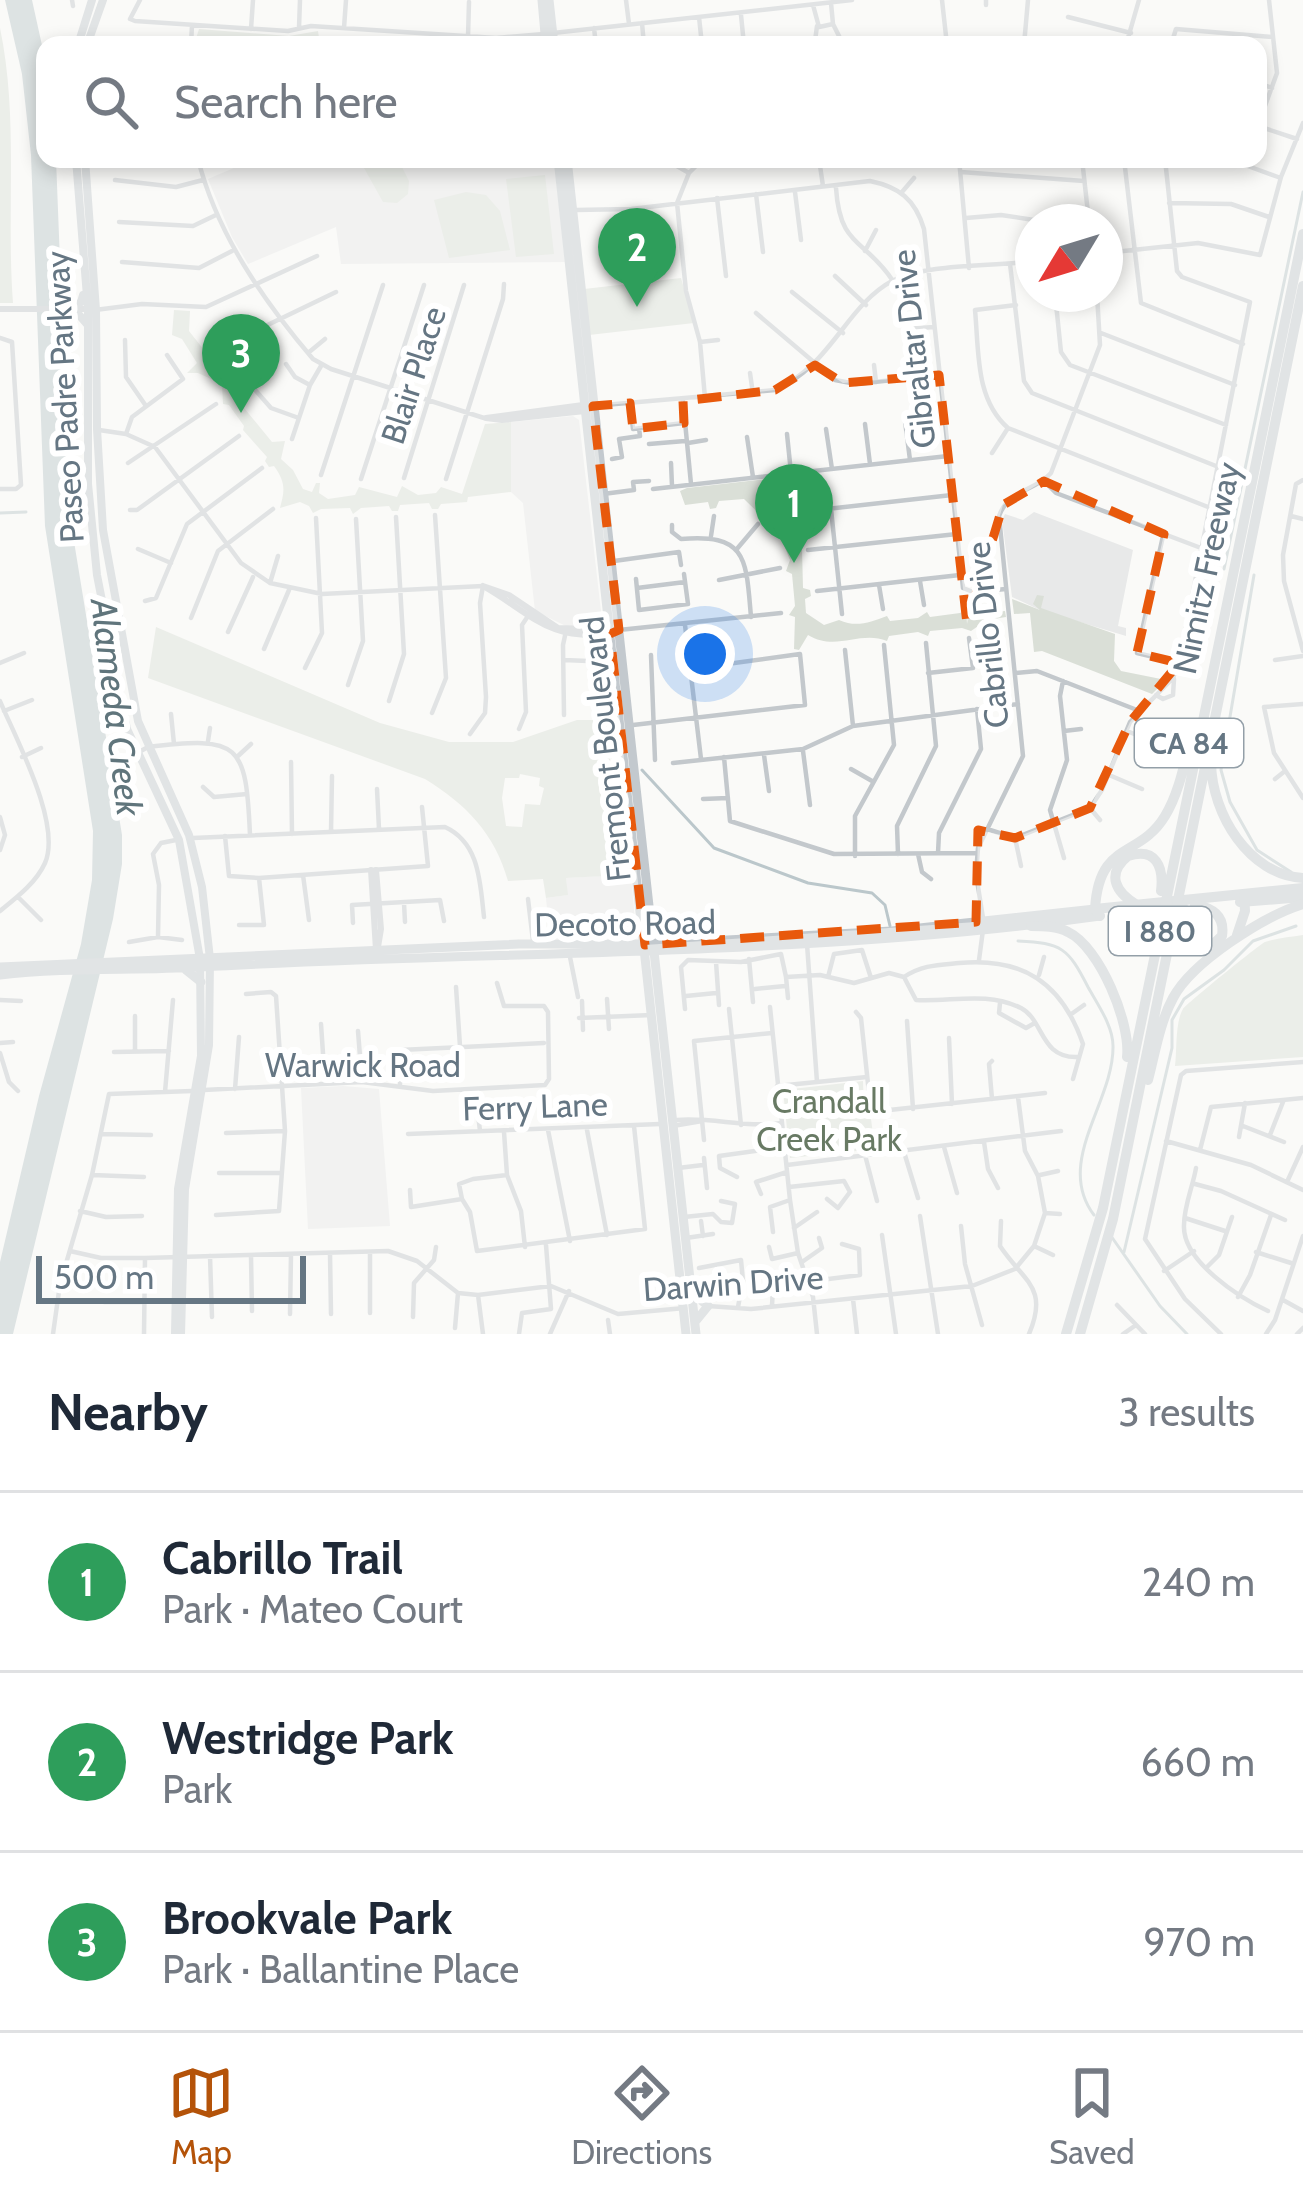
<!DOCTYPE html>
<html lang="en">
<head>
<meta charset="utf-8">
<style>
	:root { --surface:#fff; --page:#f2f2f3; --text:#1f2937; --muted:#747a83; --line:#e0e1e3; --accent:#b45309 }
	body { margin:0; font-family:Cabin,sans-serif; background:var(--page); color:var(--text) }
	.compass { position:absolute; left:1015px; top:204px; width:108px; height:108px; border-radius:50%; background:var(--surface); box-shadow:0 6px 18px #0003; rotate:232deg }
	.scale { position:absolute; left:36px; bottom:30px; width:270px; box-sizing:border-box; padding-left:12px; border:6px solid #657683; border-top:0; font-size:33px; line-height:42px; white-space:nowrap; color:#657683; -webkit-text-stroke:9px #fff; paint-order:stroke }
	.you { position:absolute; left:705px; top:654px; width:42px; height:42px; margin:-30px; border:9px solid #fff; border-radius:50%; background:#1a73e8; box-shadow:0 0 0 18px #1a73e833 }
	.badge { display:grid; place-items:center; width:78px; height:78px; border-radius:50%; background:var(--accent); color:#fff; font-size:39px; font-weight:700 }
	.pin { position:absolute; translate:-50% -99px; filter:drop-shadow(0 3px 6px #0008) }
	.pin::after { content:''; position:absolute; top:63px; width:42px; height:36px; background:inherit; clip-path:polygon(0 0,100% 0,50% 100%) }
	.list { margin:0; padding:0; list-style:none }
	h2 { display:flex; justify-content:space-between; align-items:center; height:156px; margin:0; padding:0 48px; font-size:51px }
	h2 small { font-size:39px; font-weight:400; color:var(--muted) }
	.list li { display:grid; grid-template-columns:78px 1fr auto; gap:36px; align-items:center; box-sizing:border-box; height:180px; padding:0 48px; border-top:3px solid var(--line) }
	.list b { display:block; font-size:45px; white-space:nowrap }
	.list p { margin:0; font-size:39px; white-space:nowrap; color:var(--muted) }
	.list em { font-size:39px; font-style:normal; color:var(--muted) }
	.icon { flex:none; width:66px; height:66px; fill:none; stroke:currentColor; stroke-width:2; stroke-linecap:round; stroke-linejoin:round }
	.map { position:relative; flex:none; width:1303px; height:1334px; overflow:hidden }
	.search { position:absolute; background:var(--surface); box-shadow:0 6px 18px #0003; left:36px; right:36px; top:36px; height:132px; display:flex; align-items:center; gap:30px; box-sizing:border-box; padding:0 42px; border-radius:24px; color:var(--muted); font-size:45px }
	.sheet { height:696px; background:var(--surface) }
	nav { display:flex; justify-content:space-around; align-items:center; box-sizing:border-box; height:168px; border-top:3px solid var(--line); background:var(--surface); font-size:33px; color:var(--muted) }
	nav a { display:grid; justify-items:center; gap:6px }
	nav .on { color:var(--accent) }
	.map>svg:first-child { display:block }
	.built { fill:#e8e9e9 }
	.green { fill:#dadfd7; fill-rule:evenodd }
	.water { fill:#bbc7cb }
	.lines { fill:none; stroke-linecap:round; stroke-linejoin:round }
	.stream { stroke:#bbc7cb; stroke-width:3 }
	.minor { stroke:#c3c8cc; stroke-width:4.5 }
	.tertiary { stroke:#c3c8cc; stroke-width:6 }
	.secondary { stroke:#c3c9ce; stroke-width:8 }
	.primary { stroke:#c3c9ce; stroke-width:9 }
	.trunk { stroke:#c3c9ce; stroke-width:10 }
	.motorway { stroke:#c3c9ce; stroke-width:10 }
	.marked { fill:none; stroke:#e8590c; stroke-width:9; stroke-dasharray:24 15; stroke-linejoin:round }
	.labels { text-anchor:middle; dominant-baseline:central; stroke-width:12; stroke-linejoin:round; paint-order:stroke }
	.shield { fill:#fff; stroke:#939fa8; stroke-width:3 }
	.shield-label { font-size:30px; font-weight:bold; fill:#657683 }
	.street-label { font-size:33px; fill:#657683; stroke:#fff }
	.park-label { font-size:33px; fill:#687a64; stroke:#fff }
	.water-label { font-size:36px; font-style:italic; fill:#60757c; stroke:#fff }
</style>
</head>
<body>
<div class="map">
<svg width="1303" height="1334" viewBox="0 0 1303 1334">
	<rect width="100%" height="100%" fill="#fafaf8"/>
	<path class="built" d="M255 159H554L565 262 341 264 336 227 248 264 232 237 208 179Z
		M573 416 579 420 602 620 598 627H568L535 611 523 503 511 492V422Z
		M1034 512 1133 550 1118 626 1126 628V636L1040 610 1012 597 1002 520 1005 514 1023 520Z
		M631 874 636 934 632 939H550L546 898 567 895 566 878Z
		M343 1086 379 1089 390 1226 308 1229 301 1088Z"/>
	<path class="green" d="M0 28C19 119 6 211 13 303H0Z
		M199 29 289 36 318 31 320 45H194Z
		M359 159H398L409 181 408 194 397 203 383 202Z
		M545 175 554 254 516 257 506 179Z
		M466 192 486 195 500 211 510 250 449 258 434 200Z
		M681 278 694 323 589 335 584 289Z
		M174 310 190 311 189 331 204 350 213 351 216 359 212 367 235 387 243 385 235 397 272 442 285 441 281 459 293 470 303 489 312 492 316 483H320L319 493 328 499 355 495 359 487 397 497 402 486 418 495 436 493 441 487 462 494 485 424 511 422V492L468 497 467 502 441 504 438 509H432L429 503 400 505 398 511H392L389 506 361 508 353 514 350 508 321 509 313 513 309 506 300 502 280 508C284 492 287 484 274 466L269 467 265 461 267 457 243 430 244 426 229 405 223 404 222 384 198 373H187L197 363 182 339 172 335Z
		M775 478 776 511 784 514 788 533 802 549 803 588 810 590 811 596 805 599 806 613 824 625 839 620C857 628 870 622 887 616L890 621 918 618 927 612 930 617 960 613 968 609 974 614 1005 611 1006 617 987 620 971 631 962 628 930 631 928 636 918 632 889 636 887 641C860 630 836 652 808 635L799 650 794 649 795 617 789 615 795 606 792 574 786 571 790 560 779 533 744 499 719 501 716 508 710 509 708 502 685 505 680 491 687 488Z
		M1037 595 1044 596 1041 608 1115 634 1114 661 1121 671 1166 680 1152 694 1042 651 1034 652 1030 613 1014 614 1012 599 1040 610 1033 604Z
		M156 627 380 723 449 742H513L577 720H613L616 749 609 751 623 875 566 878 568 895 546 898 543 879 508 881C495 834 466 804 425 779L148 678ZM520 774 540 778 539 786 544 788 540 805 525 804 522 827 506 826 502 798 505 778H519Z
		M1303 935V1057L1175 1066C1177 1051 1175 1022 1183 1009 1186 1004 1260 944 1265 942 1277 938 1291 937 1303 935Z
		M863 1081 864 1112 871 1119 875 1149 790 1158 783 1090Z"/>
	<path class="water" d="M5 0H32L45 59V159H56L70 517 122 835V864L113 919 13 1334H0V1262L39 1096 81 944 92 880 93 831 45 526 31 155 22 74Z"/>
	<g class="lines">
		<path class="stream" d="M0 513 26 512
			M1224 569 1303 192
			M1254 575 1221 770 1230 802 1257 850 1291 872
			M642 770 714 848 808 883 872 893 885 905 890 926
			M1018 941C1062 943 1068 948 1088 987 1098 1005 1113 1026 1113 1046 1114 1102 1054 1162 1094 1215
			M1111 1236 1160 1306 1187 1334
			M1124 1252 1172 1048V1020L1184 999 1224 970 1253 941 1296 926"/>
		<path class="minor" d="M72 0 73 6
			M140 0 130 19 135 21 288 31 311 26 496 38 544 34
			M626 0 629 24
			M942 0 947 45
			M813 5 819 27 833 24 831 3
			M986 5V0
			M741 15 744 45
			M699 17 702 45
			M1068 17 1131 33
			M642 23 644 45
			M833 24 840 38
			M299 28 300 0
			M344 28 346 0
			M594 28 596 45
			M251 29 253 0
			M553 33 852 0
			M468 37 469 2
			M815 41 817 26
			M191 45 192 25
			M602 45 609 44
			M881 45 903 41 904 45
			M1024 45 1028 0
			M1126 45 1139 0
			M1171 45 1176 29 1273 37
			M1258 83 1272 88
			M1258 125 1277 73 1269 0
			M1258 126 1297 139
			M198 159C217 234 263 300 313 359L331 369 484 418
			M703 159 689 173 677 203 686 291 700 342 705 398
			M819 159 823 186
			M959 159 969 268
			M1082 159 1089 222
			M1124 159 1141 303 1243 344
			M1208 161 1245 165 1278 177
			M670 162 689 173
			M961 172 1084 181
			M115 180 176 187 203 180
			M836 188C840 249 865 238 893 281
			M795 192 801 240
			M902 192 914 178
			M756 194 763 252
			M717 198 726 276
			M1169 203 1231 204 1269 217
			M576 210 631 209 870 181C899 187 915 199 924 229L963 588 973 592 1006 589
			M966 218 1001 215 1047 222
			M119 222 193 226 216 215
			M865 251 876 230
			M1105 253 1198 243 1260 255 1281 177 1303 123
			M122 262 199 268 232 251
			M1010 264 1024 381 1032 393 1216 466
			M835 276 866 305
			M792 292 843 333
			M1055 294 1061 352 1070 365 1226 425
			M1016 305 975 310C979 351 975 399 1008 428L1208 507
			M95 310 142 304 206 307 317 256
			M756 313 835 380 856 384 939 375
			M904 329 934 327
			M1101 333 1235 385
			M0 338 12 342 21 485 16 489H0
			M125 340 126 377 146 406
			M700 342 718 340
			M220 348 336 292
			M308 353 325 339
			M286 364 295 377 308 384
			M874 365 876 382
			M750 373 753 394
			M249 383 271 408 296 417
			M683 401 691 484
			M630 403 633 429 684 423
			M593 406 775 390C831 366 846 306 892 281 927 263 993 267 1033 261
			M905 421 910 460
			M865 424 870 464
			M826 429 832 469
			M99 430 126 434 155 447 241 563 270 583 322 594 483 586 480 603 486 697 485 713 470 734
			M126 434 132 417 183 379 167 355
			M787 434 791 473
			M747 437 753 477
			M292 439 310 385 321 366
			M688 443 706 440
			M649 444 685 441
			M992 453 1008 428
			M612 459 622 457 619 439 640 436 639 428
			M128 463 216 404
			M671 463 672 486
			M321 475 383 285
			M404 478 464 285
			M361 479 424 285
			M446 479 503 299 504 284
			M1303 480 1296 484 1283 555 1284 581 1303 651
			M1044 481 1056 493 1201 548
			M653 489 948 456
			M603 494 634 490 633 482 649 481
			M831 509 842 614
			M130 510H137L239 436
			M791 513 952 495
			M1291 516 1303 519
			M672 525V532L681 539C748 533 746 560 751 617
			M711 536 714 516
			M1163 536 1137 653 1179 663
			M138 549 171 563
			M736 550 758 524
			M808 550 957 534
			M614 561 679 552 681 565
			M636 579 639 610 688 604 684 574
			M719 580 780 568
			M920 581 924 605
			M270 583 278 556
			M879 585 883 609
			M637 588 685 582
			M817 591 960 575
			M145 601 156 598 187 524 262 468
			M191 618 218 551 273 509
			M685 625 701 759
			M619 630 781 613
			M228 632 253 577
			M264 649 289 590
			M845 650 853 726
			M651 655 655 760
			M564 660 588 661
			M1275 660 1303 656
			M0 663 24 653
			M305 668 322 633 316 518
			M928 673 973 668 969 638
			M1015 673 1037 671 1137 710
			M1063 681 1060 696 1067 760 1050 810 1064 858
			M348 685 363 641 356 519
			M1156 695 1163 699 1173 695 1174 679
			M0 701C16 739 62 824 45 863 36 883 16 898 0 911
			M389 701 404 654 396 517
			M1303 704 1264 707 1274 753 1303 798
			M4 711 32 700
			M432 713 446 678 435 515
			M171 714 174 744
			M564 715 563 645 566 631
			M633 725 805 705 800 654 690 669
			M519 729 526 712 522 625 530 613
			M1064 731 1081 729
			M1127 731 1158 744
			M208 741 210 728
			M803 751 810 805
			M139 752 148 747C240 736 246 743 250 835
			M764 755 769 791
			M238 756 251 744
			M22 757 41 748
			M724 757 730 821 834 854 977 853
			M291 762 292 834
			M673 763 803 749 853 726 1018 704
			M851 769 872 781
			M1109 775 1142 789
			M1275 779 1285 771
			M203 787 214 797 247 794
			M377 789 379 829
			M703 799 728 798
			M1090 808 1100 820
			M0 817 5 835 0 850
			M987 829 1015 838 1090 808 1102 790 1130 722 1173 678 1179 663 1250 302 1182 277 1177 271 1165 159
			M331 832 332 776
			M225 836 229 876 259 878 428 866 422 807
			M193 838 445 827C480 843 480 883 484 917
			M1015 838 1021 866
			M938 853 939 833 981 749 977 709
			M898 854 897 826 936 746 926 643
			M918 854 922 872 931 879
			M855 856V816L894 745 884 645
			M303 875 309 920
			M18 897 41 920
			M528 899 533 941
			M404 903 405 922
			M983 918 976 874 978 848 1023 756 999 516C1009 489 1034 492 1051 473L1100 345 1097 294
			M353 923 352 905 440 900 444 921
			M239 925H264L259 878
			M158 937 159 885 153 854 161 843 176 840
			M129 942 158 937 182 940
			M807 944 817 1082
			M570 957 578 997
			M749 959 753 1002
			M979 960 983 930
			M716 962 719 1005
			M1039 975 1044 957
			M786 977 788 998
			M828 977 834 954 862 950 871 978
			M904 977C922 965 938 965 959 963 1023 957 1062 983 1083 1044L1073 1079
			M905 979 916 1000C952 1002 986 991 1021 1008 1044 1020 1040 1058 1077 1057
			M456 987 460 1046
			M755 989 785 986
			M686 996 716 993
			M607 999 609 1029
			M0 1000 21 1001
			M582 1001 583 1030
			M1000 1003 999 1013 1026 1028 1033 1024
			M770 1007 790 1200 798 1253 813 1297 817 1334
			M685 1009 681 967 688 960 741 962 781 954 786 977 820 975 854 983 889 973 904 977
			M729 1009 741 1125
			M856 1012 861 1018 871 1112 1045 1093
			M1070 1015 1084 1005
			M579 1018 652 1015
			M907 1021 913 1109
			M321 1024 325 1083
			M358 1031 362 1082
			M949 1038 952 1104
			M0 1043 13 1042
			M135 1051V1016
			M114 1052 169 1051
			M0 1053 9 1082 18 1091
			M400 1086V1050L544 1043
			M777 1086 867 1077
			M235 1089 239 1037
			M475 1089 480 1131
			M204 1090 362 1082 433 1091 545 1085 549 1079 548 1012 544 1006H504L497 983
			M165 1092 173 1000
			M992 1099 989 1064 992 1061
			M677 1120C713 1117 745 1128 782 1123
			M673 1126 702 1121
			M1243 1126 1284 1142
			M548 1130 570 1241
			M587 1130 607 1235
			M504 1132 507 1175 521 1211 525 1247
			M226 1133 285 1131
			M101 1134 151 1135
			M408 1134 660 1124
			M1270 1135 1283 1102
			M1239 1137 1245 1103
			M704 1140 694 1041 772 1033
			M1166 1141 1251 1165 1303 1190
			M984 1142 988 1169 998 1188
			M944 1147 957 1193
			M1200 1150 1211 1107 1303 1098
			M904 1152 918 1198
			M865 1155 877 1201
			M704 1158 707 1188
			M787 1165 1061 1131
			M678 1168 703 1165
			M1196 1168C1193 1186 1184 1206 1184 1225 1182 1261 1240 1298 1268 1311
			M219 1173H280
			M92 1175 144 1177
			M507 1175 473 1179 459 1184 462 1199 470 1212 477 1251 645 1229 634 1126
			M1040 1175 1058 1171
			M737 1177 720 1168 719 1156 784 1147
			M1287 1182 1303 1147
			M1195 1184 1221 1191 1285 1220
			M789 1187 844 1181 850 1192 838 1208 827 1199
			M410 1190 411 1207 462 1199
			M761 1194 756 1182 787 1172
			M80 1211 106 1217 142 1216
			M1045 1213 1060 1214
			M216 1215 279 1211 285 1131 276 996 271 992 246 994
			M920 1216 938 1334
			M684 1217 713 1214 721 1222 732 1223 735 1204 721 1201
			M1185 1218 1225 1231
			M701 1221 703 1236
			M1001 1221 1000 1246C1024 1282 1049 1287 1029 1334
			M961 1226 965 1264 982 1325
			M794 1228 817 1212
			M773 1232 770 1207 790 1200
			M882 1235 896 1334
			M686 1238 713 1234
			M1034 1246 1053 1255
			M769 1247 772 1259 798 1253
			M70 1251 101 1258H145L388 1251 417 1261 458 1293 478 1295 551 1286 618 1314 685 1308
			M370 1252V1313
			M1256 1252 1291 1263
			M330 1253 331 1314
			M210 1256 212 1317
			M251 1256 252 1311
			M802 1262 822 1248 819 1238
			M1207 1267 1219 1255 1232 1217
			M699 1268 741 1260 743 1281 738 1307
			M1164 1271 1194 1251
			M478 1295 483 1334
			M1238 1297 1250 1275 1271 1215
			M853 1299 857 1334
			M1283 1300 1303 1311
			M104 1302H145
			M1117 1305 1145 1334
			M708 1306 751 1309 972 1286 1015 1269 1034 1246 1045 1213 1038 1176 1025 1151 1018 1097
			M772 1306 773 1286 860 1275 859 1249 842 1244
			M290 1314 291 1254
			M413 1317 414 1283 434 1260 436 1247
			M608 1320 610 1334
			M455 1328 458 1293
			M53 1334 60 1284 92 1175 109 1094 192 1091
			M144 1334 145 1258
			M519 1334 522 1313 551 1309 546 1245
			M550 1334 569 1291
			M1123 1334 1136 1325
			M1221 1334 1185 1299 1145 1239 1181 1075 1186 1071 1303 1062
			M1266 1334 1275 1320 1303 1236
			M1297 1334 1303 1328"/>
		<path class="tertiary" d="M0 309H88
			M486 418 502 420 585 411
			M486 418 583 405
			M483 586C532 614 548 641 609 634
			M483 586 509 595 558 628 619 630
			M371 870 376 950
			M376 870 381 929 378 947"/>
		<path class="secondary" d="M78 45 92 0
			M87 45 103 0
			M76 159 88 309V484L97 575 127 729 179 840 200 959 201 1056 178 1189 175 1334
			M85 159 96 310 97 429 103 530 138 721 189 835 202 887 210 959 209 1045 185 1189 181 1334
			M83 295 81 302 73 308 87 324"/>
		<path class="primary" d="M542 0 546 45
			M549 0 554 45
			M558 159 686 1334
			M567 159 696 1334
			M0 967 519 944H653L892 931 1095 909
			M186 970 201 982
			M0 975C66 967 134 971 200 967 500 950 801 958 1100 916
			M692 1292 708 1306 695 1322"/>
		<path class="trunk" d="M1240 902 1303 897
			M1095 909 1303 888"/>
		<path class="motorway" d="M1211 763C1212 814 1249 875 1303 878
			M1137 905C1115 892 1106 874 1128 856 1156 847 1164 867 1161 891
			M1183 907C1181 928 1180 950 1208 949L1222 936C1225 916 1213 908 1195 905
			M1100 916 1095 909C1099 840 1139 859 1165 816 1181 790 1186 754 1194 726
			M1031 926C1043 926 1057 926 1068 932 1100 947 1131 1024 1127 1057
			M1237 935 1245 911 1244 894
			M1148 1080C1155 1053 1160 1022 1173 998 1192 962 1264 916 1303 904
			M1066 1334 1103 1208 1303 234
			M1080 1334 1113 1219 1303 286"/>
	</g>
	<path d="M0 0H1303V1334H0ZM815 365 843 383 939 375 967 624 1003 505 1044 481 1164 534 1137 653 1179 663 1130 722 1090 808 1015 838 978 830 976 922 645 945 610 634 619 630 593 406 630 403 633 429 684 423 683 401 775 390Z" fill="#fafaf8" fill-opacity=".55" fill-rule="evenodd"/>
	<path class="marked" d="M815 365 843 383 939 375 967 624 1003 505 1044 481 1164 534 1137 653 1179 663 1130 722 1090 808 1015 838 978 830 976 922 645 945 610 634 619 630 593 406 630 403 633 429 684 423 683 401 775 390Z"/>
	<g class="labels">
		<g class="shield">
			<rect x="1135" y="719" width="108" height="48" rx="9"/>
			<rect x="1109" y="907" width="102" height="48" rx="9"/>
		</g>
		<g class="shield-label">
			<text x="1189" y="743">CA 84</text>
			<text x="1160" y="931">I 880</text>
		</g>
		<g class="street-label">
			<text transform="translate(913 349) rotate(-96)">Gibraltar Drive</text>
			<text transform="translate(413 375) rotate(-72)">Blair Place</text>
			<text transform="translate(64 397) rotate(-93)">Paseo Padre Parkway</text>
			<text transform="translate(1206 568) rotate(-78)">Nimitz Freeway</text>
			<text transform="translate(987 635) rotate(-96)">Cabrillo Drive</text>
			<text transform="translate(605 749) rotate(-96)">Fremont Boulevard</text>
			<text transform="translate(625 923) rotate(-1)">Decoto Road</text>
			<text x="363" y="1065">Warwick Road</text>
			<text transform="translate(535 1106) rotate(-2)">Ferry Lane</text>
			<text transform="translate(733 1283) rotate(-4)">Darwin Drive</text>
		</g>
		<g class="park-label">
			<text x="829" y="1101">Crandall<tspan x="829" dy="38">Creek Park</tspan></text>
		</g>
		<g class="water-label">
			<text transform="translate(117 707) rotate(83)">Alameda Creek</text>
		</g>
	</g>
</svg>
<svg class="compass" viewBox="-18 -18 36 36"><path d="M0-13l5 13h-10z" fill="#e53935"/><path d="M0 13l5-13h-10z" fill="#747a83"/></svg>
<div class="scale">500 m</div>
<div class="you"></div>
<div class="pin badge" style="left:794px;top:563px;background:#2e9e5b">1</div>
<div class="pin badge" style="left:637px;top:307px;background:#2e9e5b">2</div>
<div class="pin badge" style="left:241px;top:413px;background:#2e9e5b">3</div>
<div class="search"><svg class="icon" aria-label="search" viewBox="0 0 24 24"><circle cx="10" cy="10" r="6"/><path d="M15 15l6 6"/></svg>Search here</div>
</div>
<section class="sheet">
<h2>Nearby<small>3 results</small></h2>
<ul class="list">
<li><span class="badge" style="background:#2e9e5b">1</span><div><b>Cabrillo Trail</b><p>Park · Mateo Court</p></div><em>240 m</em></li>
<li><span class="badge" style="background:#2e9e5b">2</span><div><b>Westridge Park</b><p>Park</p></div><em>660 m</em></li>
<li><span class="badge" style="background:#2e9e5b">3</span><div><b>Brookvale Park</b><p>Park · Ballantine Place</p></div><em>970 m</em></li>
</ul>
</section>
<nav>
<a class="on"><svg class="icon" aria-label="map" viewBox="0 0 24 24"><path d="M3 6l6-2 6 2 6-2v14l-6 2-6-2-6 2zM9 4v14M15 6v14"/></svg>Map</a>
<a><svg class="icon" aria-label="directions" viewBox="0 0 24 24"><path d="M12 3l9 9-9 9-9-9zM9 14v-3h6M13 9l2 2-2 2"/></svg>Directions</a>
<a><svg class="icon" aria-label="saved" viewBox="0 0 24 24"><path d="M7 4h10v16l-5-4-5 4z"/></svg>Saved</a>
</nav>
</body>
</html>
